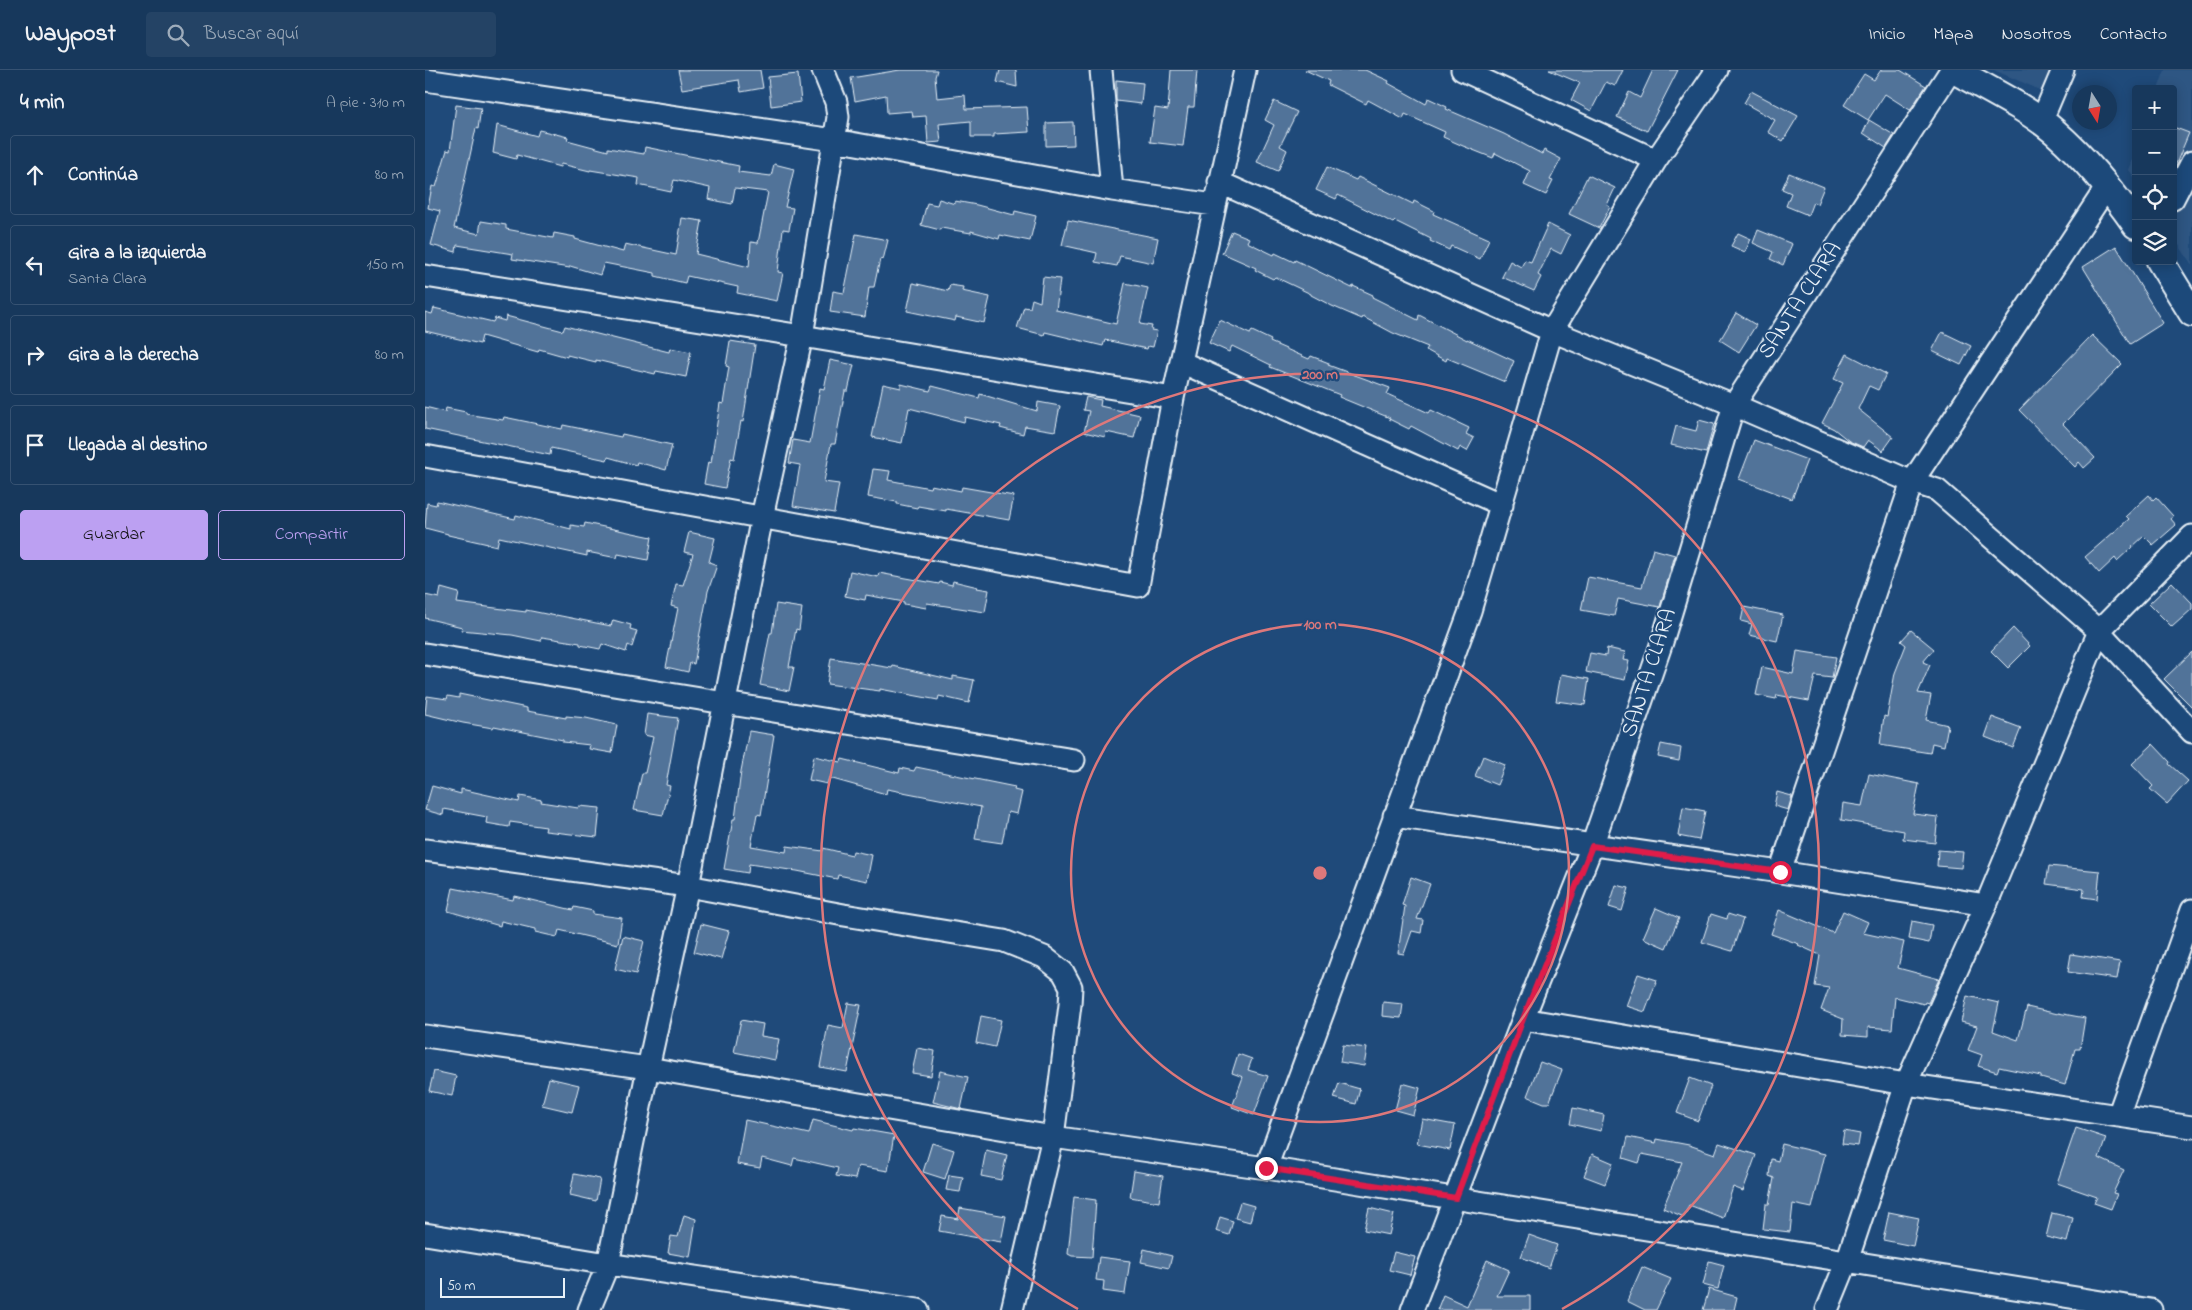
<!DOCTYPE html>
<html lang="es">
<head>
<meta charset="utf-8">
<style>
	:root { --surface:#17385c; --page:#244365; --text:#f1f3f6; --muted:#9eacbb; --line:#365272; --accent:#bca0f2 }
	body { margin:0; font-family:"Indie Flower",sans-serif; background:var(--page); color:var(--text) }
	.controls { position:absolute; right:15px; top:15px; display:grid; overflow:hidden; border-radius:5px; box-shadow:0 2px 12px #0003 }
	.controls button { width:45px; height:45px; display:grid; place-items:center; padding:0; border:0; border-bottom:1px solid var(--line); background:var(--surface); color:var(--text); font:25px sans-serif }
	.compass { position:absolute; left:1647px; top:15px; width:45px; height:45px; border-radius:50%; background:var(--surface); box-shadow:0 2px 12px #0003; rotate:169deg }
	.scale { position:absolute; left:15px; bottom:12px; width:125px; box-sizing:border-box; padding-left:5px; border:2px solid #e8f1f8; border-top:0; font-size:14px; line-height:18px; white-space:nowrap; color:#e8f1f8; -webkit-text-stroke:4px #1f4a7a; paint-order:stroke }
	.stop { position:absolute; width:15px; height:15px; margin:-11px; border:4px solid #e11d48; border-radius:50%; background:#fff }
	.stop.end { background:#e11d48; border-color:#fff; box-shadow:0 1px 5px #0008 }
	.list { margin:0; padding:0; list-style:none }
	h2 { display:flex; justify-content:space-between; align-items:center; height:65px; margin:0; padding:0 20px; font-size:21px }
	h2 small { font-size:16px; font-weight:400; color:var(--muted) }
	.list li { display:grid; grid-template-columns:32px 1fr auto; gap:15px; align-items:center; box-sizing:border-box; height:80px; margin:0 10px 10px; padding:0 10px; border:1px solid var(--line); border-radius:5px }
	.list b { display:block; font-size:19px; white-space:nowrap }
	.list p { margin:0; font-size:16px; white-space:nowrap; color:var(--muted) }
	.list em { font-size:16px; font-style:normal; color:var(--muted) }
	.actions { display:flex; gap:10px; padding:15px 20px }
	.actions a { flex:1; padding:11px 0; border:1px solid var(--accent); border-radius:5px; text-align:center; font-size:18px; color:var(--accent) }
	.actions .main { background:var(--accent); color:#111 }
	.icon { flex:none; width:28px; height:28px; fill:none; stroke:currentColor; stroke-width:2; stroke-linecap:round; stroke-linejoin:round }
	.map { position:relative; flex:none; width:1767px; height:1240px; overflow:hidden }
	header { display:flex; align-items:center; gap:30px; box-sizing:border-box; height:70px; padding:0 25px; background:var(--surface); border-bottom:1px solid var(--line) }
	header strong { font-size:24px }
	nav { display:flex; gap:28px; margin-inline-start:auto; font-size:18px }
	.search { width:350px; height:45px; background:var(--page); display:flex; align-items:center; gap:12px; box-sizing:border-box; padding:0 18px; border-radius:5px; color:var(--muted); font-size:19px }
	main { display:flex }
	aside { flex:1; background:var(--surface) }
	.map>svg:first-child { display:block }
	.built { fill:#2e5683 }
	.building { fill:#517399; stroke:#e8f1f8 }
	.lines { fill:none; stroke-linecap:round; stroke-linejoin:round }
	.minor-casing { stroke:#e8f1f8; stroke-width:25 }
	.major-casing { stroke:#e8f1f8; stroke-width:30 }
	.minor { stroke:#1f4a7a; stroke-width:21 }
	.major { stroke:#1f4a7a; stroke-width:26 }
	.route { stroke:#e11d48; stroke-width:6 }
	.ring { fill:none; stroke:#dd787b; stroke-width:2.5 }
	.labels { text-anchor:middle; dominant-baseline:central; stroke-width:4.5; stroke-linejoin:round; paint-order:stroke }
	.street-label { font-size:22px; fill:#e8f1f8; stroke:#1f4a7a }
	.centre { fill:#dd787b; stroke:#1f4a7a; stroke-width:2.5 }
	.ring-label { font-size:15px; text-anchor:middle; font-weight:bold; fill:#dd787b; stroke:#1f4a7a; stroke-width:4.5; stroke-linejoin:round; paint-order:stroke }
</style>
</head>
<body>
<header>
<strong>Waypost</strong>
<div class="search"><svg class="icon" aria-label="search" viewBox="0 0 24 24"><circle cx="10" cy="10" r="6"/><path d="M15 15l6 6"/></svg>Buscar aquí</div>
<nav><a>Inicio</a><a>Mapa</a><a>Nosotros</a><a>Contacto</a></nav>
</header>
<main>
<aside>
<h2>4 min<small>A pie · 310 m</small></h2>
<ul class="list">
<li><svg class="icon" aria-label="ahead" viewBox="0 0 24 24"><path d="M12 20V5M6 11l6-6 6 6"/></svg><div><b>Continúa</b></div><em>80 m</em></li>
<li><svg class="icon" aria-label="left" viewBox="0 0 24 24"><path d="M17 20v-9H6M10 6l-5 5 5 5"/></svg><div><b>Gira a la izquierda</b><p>Santa Clara</p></div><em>150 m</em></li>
<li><svg class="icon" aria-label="right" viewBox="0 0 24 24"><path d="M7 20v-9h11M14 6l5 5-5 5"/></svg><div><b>Gira a la derecha</b></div><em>80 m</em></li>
<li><svg class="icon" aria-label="arrive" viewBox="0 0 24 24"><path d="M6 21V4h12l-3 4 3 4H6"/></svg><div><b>Llegada al destino</b></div></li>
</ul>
<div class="actions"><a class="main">Guardar</a><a>Compartir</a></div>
</aside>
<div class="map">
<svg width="1767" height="1240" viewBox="0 0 1767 1240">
	<rect width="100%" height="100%" fill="#1f4a7a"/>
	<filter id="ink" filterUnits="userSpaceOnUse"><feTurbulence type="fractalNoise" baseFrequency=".02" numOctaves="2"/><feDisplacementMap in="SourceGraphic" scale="10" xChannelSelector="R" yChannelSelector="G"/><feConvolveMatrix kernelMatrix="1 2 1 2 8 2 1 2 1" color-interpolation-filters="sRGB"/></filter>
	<g filter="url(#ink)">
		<path class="built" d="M1569 0H1635L1624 24Z
			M1740 0H1767V195L1748 166V19H1733Z
			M1711 81V110L1704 100Z"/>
		<path class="building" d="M253 0H335L338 18 316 22 314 10 257 19Z
			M475 0H512L510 7 512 28 540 25 541 39 602 37 604 62 569 64V67H546V51L514 54 516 72 503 73 501 46 488 47 487 41 462 43 461 25 430 31 426 8Z
			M575 0H591L592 17 572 12Z
			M746 0H772L769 37H763L758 76 725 72 730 38 743 40Z
			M880 0H940L964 11 963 13 1001 34 1003 28 1022 37 1021 39 1079 64 1117 84 1119 80 1136 89 1125 110 1128 111 1121 125 1099 115 1105 101 1070 83 1068 88 1038 76 1018 67 1020 62 980 44 978 49 943 30 941 34 903 15 904 11Z
			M1124 0H1198L1190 16 1181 12 1166 41 1146 30 1155 13Z
			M1228 0H1253L1222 61 1192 47 1204 22 1215 28Z
			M1456 0H1475L1501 16 1485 40 1460 24 1443 50 1419 35 1439 4 1449 10Z
			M373 4 376 32 346 36 343 7Z
			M691 10 718 13 716 34 691 31Z
			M1326 21 1373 46 1358 71 1343 62 1350 50 1319 33Z
			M849 31 872 42 855 76 862 80 853 101 832 92 849 55 840 50Z
			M31 35 56 38 53 59 51 58 29 158 54 164 56 151 81 155V159L128 168 129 163 150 167V169L198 182 200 174 251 185 257 148 277 151 271 184 324 197 326 172 333 173 343 122 310 118 307 134 283 129 285 118 249 110 246 122 213 115 214 108 165 100V101L136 94 135 97 92 85 91 89 68 83 72 55 112 66 114 60 143 67 142 70 183 81V78L219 84 220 77 314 96 313 102 346 106 349 94 369 99 360 137 368 138 364 160 358 159 353 202 358 203 352 231 312 223 313 217 262 206 260 213 230 206V203L179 193 175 205 145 196V198L87 189 88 184 32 175 31 182 6 175 15 141 3 138 7 116 11 117 22 80 25 81Z
			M1444 50 1469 65 1461 78 1438 63Z
			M648 52 649 75 621 76V53Z
			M1748 57 1764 63 1748 101Z
			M902 97 931 110 933 107 988 134 989 131 1009 141 1008 144 1064 169 1055 189 1026 176 1024 180 1005 171 1006 169 970 151 968 153 913 125 911 129 891 120Z
			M1364 103 1399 117 1392 134 1388 132 1383 145 1361 136 1366 123 1357 119Z
			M1163 105 1190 118 1182 135 1185 137 1174 158 1144 144Z
			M514 129 530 134V131L552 135 589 145 590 141 611 146 605 171 575 165 574 169 546 161V163L516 158 515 160 496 155 502 133 512 135Z
			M643 150 733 168 728 193 695 186 692 196 670 192 672 183 637 175Z
			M1123 154 1145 165 1136 184 1126 179 1113 205 1116 207 1109 221 1077 207 1085 191 1096 197 1100 190 1106 192Z
			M1333 160 1367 174 1358 195 1345 189 1348 182 1328 173Z
			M807 161 824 168 822 172 849 185 850 183 869 192 870 190 927 218 928 216 948 225 947 227 993 250 994 245 1042 270V269L1089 291 1080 312 1022 288 1021 291 1001 280 1003 277 968 263 938 247 937 249 907 236 886 225V224L850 207 848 209 830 200 831 198 797 183Z
			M1313 163 1326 169 1320 182 1306 176Z
			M431 164 463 170 458 190 455 189 449 217H444L440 247 405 242 408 221 419 223Z
			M1691 176 1738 253 1705 274 1658 197Z
			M618 207 635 209 631 240 691 254 700 213 723 218 715 254 727 256 726 260 732 261 728 277 723 276 722 279 680 270 678 276 620 262 619 265 592 258 599 237 605 238 607 229 615 232Z
			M488 213 523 221 525 215 538 217 537 221 565 227 559 253 531 247 530 251 482 241Z
			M9 238 68 252 70 248 80 251 81 246 138 261 140 256 244 282 245 278 266 282 261 307 231 301 230 304 171 290V292L142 285V287L114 279 113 282 57 266 55 274 0 261V242L7 244Z
			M1311 243 1331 255 1314 282 1295 270Z
			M795 250 825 264 827 261 846 270 845 272 884 289 886 286 904 293 903 295 965 318 962 324 1004 343 1006 340 1044 358 1041 364 1049 368 1042 381 1035 377 1033 381 986 356 984 359 964 349 965 348 914 327 915 325 845 297 846 295 807 276 804 282 784 273Z
			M1517 262 1546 276 1536 295 1507 281Z
			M1667 265 1697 294 1638 354 1670 388 1659 398 1654 392 1650 397 1594 340Z
			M305 271 330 275 318 352 316 351 309 389 306 388 300 418 279 414 283 392 286 393 295 333 298 334 304 297 301 296Z
			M1422 284 1461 304 1453 320 1444 316 1433 339 1468 367 1458 381 1443 370 1438 377 1424 371 1409 359 1397 353 1418 313 1409 309Z
			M405 290 429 295 423 321H420L410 374H406L399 412 414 414 409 443 368 436 375 395 364 393 368 370 385 373 395 318 399 319Z
			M458 314 476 318V314L505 321 507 316 554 328 555 324 612 341 613 332 635 336 630 361 600 356 598 364 575 358 576 355 540 347 539 352 484 338 477 373 447 367Z
			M661 327 676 330 675 336 715 345 709 368 681 362 680 367 659 362 664 341 658 340Z
			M0 337 20 342 21 338 41 342V344L78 350 79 347 137 359 138 355 196 367 197 364 247 375 241 400 212 392 211 395 183 387 182 390 126 378 125 385 0 359Z
			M1274 350 1289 354 1281 383 1246 375 1251 356 1271 361Z
			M1329 370 1382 390 1367 429 1314 409Z
			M448 399 465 401 463 410 505 418 506 415 536 421 537 417 589 426 584 450 521 439V441L493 436 492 438 472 434V432L443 427Z
			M1724 425 1728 430 1731 427 1748 446 1746 449 1751 455 1728 475 1719 466 1692 491 1690 488 1674 503 1660 487 1704 449 1701 446Z
			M12 431 90 449 91 445 146 459V455L159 457 160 453 227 467 223 490 193 484 192 488 162 482V486L74 467 72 476 23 465V464L0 458 2 433 11 435Z
			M264 462 290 468 284 492 292 495 283 521 269 594 265 593 263 602 241 597 253 538 246 536 251 514 258 515 268 484 259 482Z
			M1228 479 1250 485 1235 537 1193 529 1189 546 1156 540 1163 507 1217 517Z
			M425 501 453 507 454 503 514 514 515 512 527 515 528 511 553 517 552 518 564 520 560 542 502 533 501 538 479 534V532L441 525 440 530 420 526Z
			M1747 512 1767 533V539L1747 557 1724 534Z
			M16 518 34 523 32 533 101 542V540L131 546V545L186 556 188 550 206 555 205 559 212 561 207 577 203 575 201 582 177 574 175 579 155 575V573L117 567 116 571 87 565 36 560 37 557 0 548V525L14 528Z
			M351 534 377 538 374 560 371 559 364 597H369L364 621 335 615 345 563H347Z
			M1319 537 1358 545 1352 571 1324 565 1327 554 1316 551Z
			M1588 558 1605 576 1583 598 1566 581Z
			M1486 560 1509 579 1498 592 1505 595 1493 623 1506 625 1501 650 1523 655 1519 676 1507 673 1505 683 1455 675 1459 646 1462 647 1470 603 1481 575 1476 571Z
			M1182 578 1200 582 1198 590 1204 591 1200 610 1161 602 1165 583 1181 586Z
			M1372 581 1411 587 1407 608 1390 606 1384 631 1352 625 1351 629 1331 625 1337 597 1368 604Z
			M1767 582V637L1739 609Z
			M406 588 467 598 468 596 528 610V606L549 610 544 633 514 626 513 630 455 619V621L402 614Z
			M1136 604 1164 609 1160 635 1131 631Z
			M34 624 102 638V641L141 648V646L161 648 192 655 187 683 164 679 165 675 138 672V670L69 656 68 658 38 653 0 644 2 626 22 629 23 626 34 628Z
			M222 644 253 648 241 715 245 716 238 745 209 740 217 703H220L228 667 219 665Z
			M1567 647 1596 658 1588 678 1560 667Z
			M324 661 349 665 336 745 332 744 326 776 361 782 362 776 398 781V778L427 785 428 781 447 785 442 811 413 805 412 809 372 801 324 794 323 803 299 799 308 749H310L316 701Z
			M1236 674 1256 678 1254 691 1233 687Z
			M1728 674 1745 692 1744 694 1763 711 1742 734 1725 719 1728 716 1707 694Z
			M389 686 416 692 417 689 474 703 475 698 489 701 491 697 590 717 589 720 597 722 592 744 583 742 577 773 550 769 556 737 462 719 461 724 404 708 402 714 384 710Z
			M1058 686 1080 695 1072 715 1050 706Z
			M1444 704 1494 714 1488 744 1513 747 1510 773 1478 769 1479 761 1416 750 1418 733 1437 736Z
			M7 716 36 724V719L94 732 95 726 117 730 116 732 153 738 154 736 175 738 172 767 120 761 121 757 85 752 84 757 61 753 62 747 19 739 18 745 0 740Z
			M1352 722 1367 726 1363 740 1349 736Z
			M1258 737 1280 741 1274 770 1253 766Z
			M1513 780 1538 782 1536 798 1512 796Z
			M1624 796 1675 801 1672 829 1658 827 1659 819 1621 814Z
			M986 807 1005 814 992 849 998 850 996 863 987 861 979 884 973 883 980 836 977 835Z
			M1191 815 1204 818 1197 841 1184 837Z
			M28 818 88 830 89 826 148 840 149 837 168 841V844L197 848 193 874 134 860 132 867 110 862V859L76 851 75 856 23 841Z
			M1231 838 1254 848 1241 878 1218 868Z
			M1354 840 1408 863 1418 841 1443 852 1438 863 1479 872 1473 898 1514 909 1503 933 1500 932 1499 934 1470 927 1467 959 1443 957V967L1417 965 1418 949 1396 940 1404 918 1390 916 1395 885 1373 875 1374 874 1346 864Z
			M1286 844 1302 849 1303 844 1318 849 1307 881 1277 872Z
			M1487 851 1507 855 1504 873 1484 869Z
			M276 854 304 861 296 889 269 882Z
			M198 866 219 871 211 904 190 899Z
			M1646 884 1695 892 1692 909 1643 902Z
			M1213 904 1232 910 1220 942 1201 936Z
			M1542 926 1574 933 1568 961 1593 970 1602 937 1633 944V943L1660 948 1655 979H1650L1640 1015 1616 1008V1006L1574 997 1572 1002 1553 996 1557 985 1543 980 1552 956 1536 952Z
			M958 932 978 934 976 948 957 946Z
			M423 933 436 935 422 1002 395 997 403 955 418 958Z
			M556 946 576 950 570 977 551 973Z
			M316 950 338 954 336 966 354 969 350 990 309 982Z
			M918 975 942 978 939 996 915 992Z
			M492 978 510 981 506 1006 487 1003Z
			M813 984 827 989 823 1000 843 1006 829 1045 807 1037 818 1007 807 1003Z
			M1115 992 1137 1000 1124 1033H1119L1102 1026Z
			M9 1001 31 1006 27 1026 4 1021Z
			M515 1001 543 1007 536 1039 508 1032Z
			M124 1008 154 1015 147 1042 117 1035Z
			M1265 1008 1286 1016 1273 1051 1252 1043Z
			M914 1013 935 1019 931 1034 909 1028Z
			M977 1013 995 1018 988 1045 970 1040Z
			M1148 1038 1179 1045 1176 1061 1145 1054Z
			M997 1049 1030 1055 1025 1080 992 1074Z
			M320 1050 384 1064 388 1050 428 1060 429 1058 469 1065 463 1101 433 1096 430 1109 411 1106 413 1098 369 1088 367 1096 337 1088 335 1098 312 1094Z
			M1651 1058 1681 1068 1674 1088 1699 1100 1688 1123 1692 1124 1686 1139 1669 1133 1672 1127 1632 1113Z
			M1419 1061 1435 1064 1433 1076 1417 1074Z
			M1203 1067 1231 1073 1232 1069 1264 1075 1290 1084 1294 1073 1331 1085 1318 1121 1308 1117 1298 1148 1264 1135 1259 1147 1238 1138 1257 1092 1217 1084 1214 1093 1198 1088Z
			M507 1073 529 1080 520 1109 498 1102Z
			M1357 1074 1400 1084 1387 1138 1368 1134 1365 1162 1338 1159 1341 1134H1344L1349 1108 1344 1106 1346 1089 1353 1091Z
			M561 1080 582 1085 576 1110 556 1106Z
			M1167 1084 1188 1093 1180 1114 1159 1106Z
			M709 1101 738 1106 734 1132 705 1127Z
			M149 1104 175 1109 171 1131 145 1125Z
			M524 1105 538 1107 535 1122 521 1120Z
			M649 1127 671 1130 667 1187 647 1186 643 1184Z
			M815 1132 829 1136 825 1152 810 1148Z
			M535 1138 581 1146 576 1172 514 1161 517 1146 533 1149Z
			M944 1138 969 1144 964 1165 939 1160Z
			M1464 1142 1494 1148 1488 1176 1458 1170Z
			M1627 1143 1648 1148 1642 1172 1621 1167Z
			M259 1145 271 1149 265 1187 243 1183 246 1166 253 1167Z
			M795 1147 808 1151 804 1165 791 1161Z
			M1104 1165 1132 1175 1124 1198 1096 1187Z
			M719 1179 747 1186 744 1198 716 1192Z
			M969 1182 990 1187 985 1205 964 1200Z
			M674 1187 705 1191 700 1224 678 1221 679 1211 671 1210Z
			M1062 1190 1084 1200 1072 1226H1105V1240H1012L1018 1225 1042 1236Z
			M1284 1191 1299 1195 1293 1219 1278 1215Z
			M1217 1197 1246 1209 1231 1240H1220L1202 1231Z
			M1284 1219 1312 1227 1309 1240H1278Z"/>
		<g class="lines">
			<g class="minor-casing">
				<path id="minor" d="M676 0 687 120
					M1037 0 1231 90
					M0 10 409 70 687 120 789 135
					M1616 52 1638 0
					M794 112 1127 261 1309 335 1487 412 1512 420 1674 561 1767 662
					M1748 129 1767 92
					M0 206 377 266 748 328
					M756 292 1077 435
					M0 386 713 516 748 328 820 0
					M0 584 649 690
					M969 746 1355 802 1561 835
					M0 780 263 816 419 845 579 871 619 887 638 902 646 917 645 935 628 1067 587 1240
					M1355 802 1487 412 1683 115
					M1098 949 1481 1014 1767 1057
					M0 966 223 998 628 1067 841 1098 1726 1240
					M1693 1046 1767 840
					M841 1098 1045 541 1127 261 1231 90 1292 0
					M0 1164 183 1194 493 1240
					M164 1240 183 1194 223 998 263 816 337 447 377 266 413 47 411 32 398 0
					M987 1240 1098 949 1167 776 1237 572 1309 335 1526 0
					M1402 1240 1422 1191 1481 1014 1561 835 1674 561 1767 466"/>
			</g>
			<g class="major-casing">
				<path id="major" d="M1529 0C1562 19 1601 37 1630 62 1662 90 1687 121 1711 155
					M1735 191 1767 243"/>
			</g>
			<use href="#minor" class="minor"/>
			<use href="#major" class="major"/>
		</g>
	</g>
	<g class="lines" filter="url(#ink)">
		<path class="route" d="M841 1098 1031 1128 1098 949 1167 776 1355 802"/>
	</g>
	<g class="ring">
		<circle cx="895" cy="803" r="249"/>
		<path d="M653 1239A499 499 0 1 1 1137 1239"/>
	</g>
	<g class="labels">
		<g class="street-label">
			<text transform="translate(1376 231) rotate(-57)">SANTA CLARA</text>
			<text transform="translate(1225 603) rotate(-72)">SANTA CLARA</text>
		</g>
	</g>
	<circle cx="895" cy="803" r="8" class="centre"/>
	<g class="ring-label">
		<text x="895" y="309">200 m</text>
		<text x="895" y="559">100 m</text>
	</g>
</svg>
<div class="controls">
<button>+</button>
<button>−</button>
<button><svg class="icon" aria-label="locate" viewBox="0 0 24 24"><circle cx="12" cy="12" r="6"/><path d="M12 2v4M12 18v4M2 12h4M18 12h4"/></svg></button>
<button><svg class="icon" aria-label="layers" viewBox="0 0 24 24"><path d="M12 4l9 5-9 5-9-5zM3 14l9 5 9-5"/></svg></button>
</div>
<svg class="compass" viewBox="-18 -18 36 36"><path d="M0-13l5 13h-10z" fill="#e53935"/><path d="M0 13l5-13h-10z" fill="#9eacbb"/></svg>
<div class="scale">50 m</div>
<div class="stop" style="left:1355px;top:802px"></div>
<div class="stop end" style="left:841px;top:1098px"></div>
</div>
</main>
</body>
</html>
